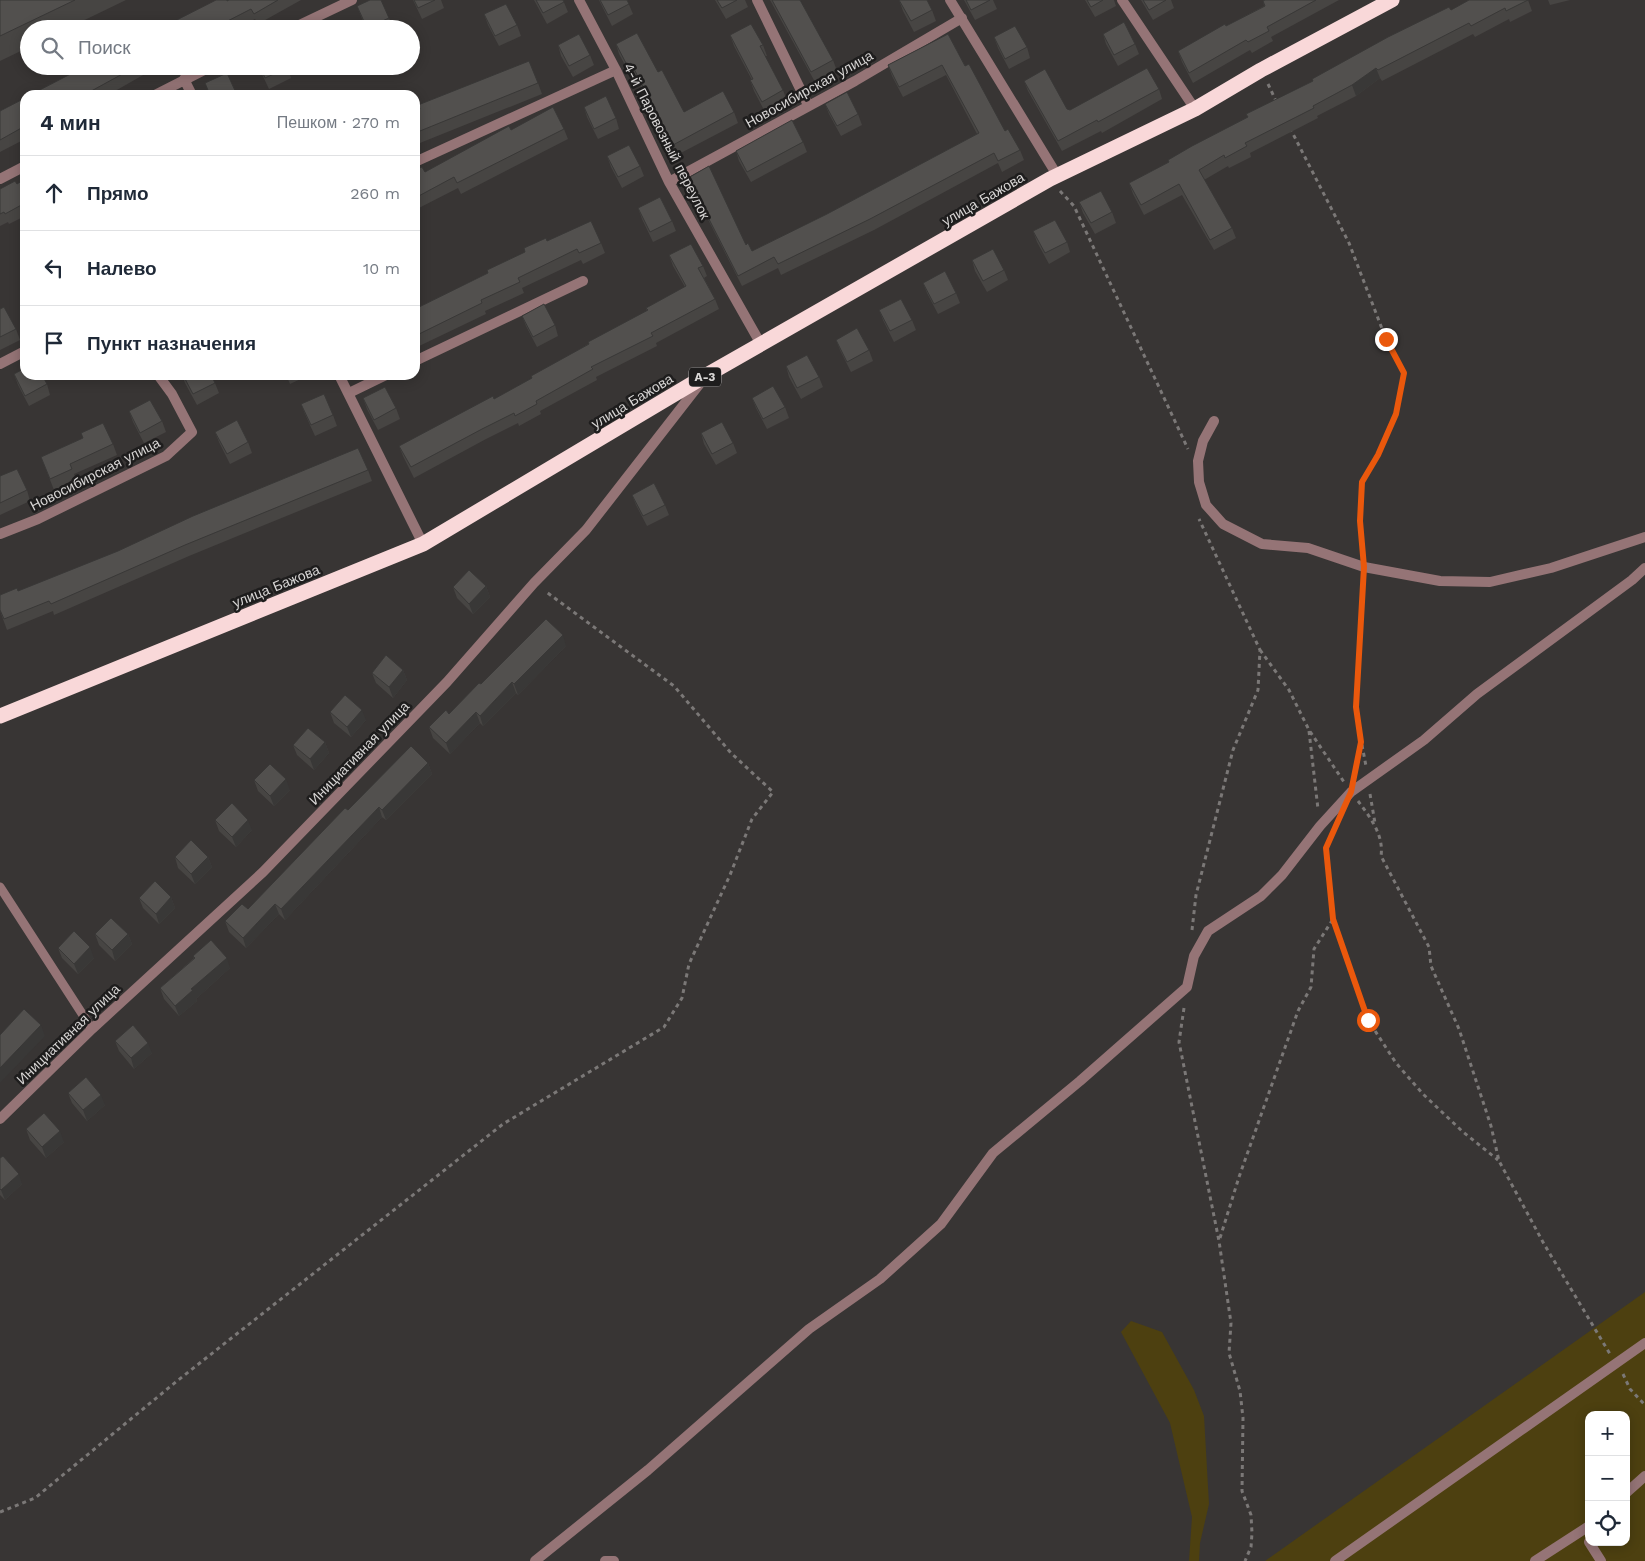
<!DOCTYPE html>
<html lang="ru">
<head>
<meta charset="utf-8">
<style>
	:root { --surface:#fff; --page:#f6f6f7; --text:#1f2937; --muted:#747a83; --line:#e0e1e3 }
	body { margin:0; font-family:"Work Sans",sans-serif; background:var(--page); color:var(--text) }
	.controls { position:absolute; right:15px; bottom:15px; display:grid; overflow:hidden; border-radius:10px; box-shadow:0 2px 12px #0003 }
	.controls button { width:45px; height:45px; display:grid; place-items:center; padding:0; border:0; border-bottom:1px solid var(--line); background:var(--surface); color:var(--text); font:25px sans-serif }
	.stop { position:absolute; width:15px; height:15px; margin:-11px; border:4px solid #ea580c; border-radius:50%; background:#fff }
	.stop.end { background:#ea580c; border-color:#fff; box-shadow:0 1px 5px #0008 }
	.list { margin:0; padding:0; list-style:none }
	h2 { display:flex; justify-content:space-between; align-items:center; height:65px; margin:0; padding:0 20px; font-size:21px }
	h2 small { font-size:16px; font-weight:400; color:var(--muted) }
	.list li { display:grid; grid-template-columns:32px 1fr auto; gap:15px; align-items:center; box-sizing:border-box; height:75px; padding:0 20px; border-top:1px solid var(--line) }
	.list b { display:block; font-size:19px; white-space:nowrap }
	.list em { font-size:16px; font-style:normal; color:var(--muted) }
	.icon { flex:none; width:28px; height:28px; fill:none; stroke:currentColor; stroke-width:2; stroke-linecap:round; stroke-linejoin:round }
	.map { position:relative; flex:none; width:1645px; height:1561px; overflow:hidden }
	.search { position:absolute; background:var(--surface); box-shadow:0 2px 12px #0003; left:20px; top:20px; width:400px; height:55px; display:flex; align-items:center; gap:12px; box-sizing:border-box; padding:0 18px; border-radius:28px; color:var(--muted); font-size:19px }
	.panel { position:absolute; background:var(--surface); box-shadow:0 2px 12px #0003; left:20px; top:90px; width:400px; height:290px; border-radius:15px }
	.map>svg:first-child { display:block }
	.green { fill:#4d4010; fill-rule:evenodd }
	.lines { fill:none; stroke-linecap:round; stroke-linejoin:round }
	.path { stroke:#7b7877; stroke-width:3; stroke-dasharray:4 4; stroke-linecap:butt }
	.lane { stroke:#957476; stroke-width:9 }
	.street { stroke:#957476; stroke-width:10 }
	.highway { stroke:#f9d8d9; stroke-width:15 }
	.wall { fill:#474543 }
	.shaded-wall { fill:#393837 }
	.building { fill:#52504e; stroke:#393837 }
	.route { stroke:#ea580c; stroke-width:6 }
	.labels { text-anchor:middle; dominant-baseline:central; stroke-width:5; stroke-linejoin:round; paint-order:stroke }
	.shield { fill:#1e1d1d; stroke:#a09e9e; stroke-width:1 }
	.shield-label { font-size:12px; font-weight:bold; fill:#d8d6d5 }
	.street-label { font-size:14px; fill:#d8d6d5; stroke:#1e1d1d }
</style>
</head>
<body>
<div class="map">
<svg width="1645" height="1561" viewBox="0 0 1645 1561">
	<rect width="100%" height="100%" fill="#383534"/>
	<path class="green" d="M1645 1292V1561H1265ZM1589 1415H1626V1542H1589Z
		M1131 1321 1162 1332 1194 1390 1204 1416 1209 1504 1200 1543 1199 1561H1189L1192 1517 1170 1423 1121 1332Z"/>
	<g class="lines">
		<path class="path" d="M1268 84 1277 103
			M1290 128 1349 243 1386 339 1405 373 1396 414 1378 455 1362 482 1360 521 1362 552
			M1060 191 1074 206 1188 449
			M1260 650 1289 690 1309 730 1344 782
			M1309 731 1318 809
			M1362 745 1366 766
			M1355 774 1361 742 1356 707 1363 578
			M1370 794 1375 823
			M1358 801C1370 817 1384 835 1381 856L1429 947 1431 966 1459 1029 1491 1126 1499 1161 1544 1244 1610 1354
			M1326 848 1332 835
			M1333 919 1368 1020 1396 1063 1423 1094 1463 1132 1498 1160
			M1192 930 1196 895 1233 750 1258 690 1260 650 1199 519
			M1184 1008 1179 1042 1219 1241 1231 1323 1229 1353 1240 1391 1243 1418 1242 1491 1251 1515 1252 1533 1251 1547 1245 1561
			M1220 1238 1239 1177 1298 1011 1311 987 1314 949 1333 919 1326 847
			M1623 1374 1630 1389 1645 1405
			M0 1512 35 1498 177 1381 503 1124 664 1027 682 998 689 964 730 875 752 819 773 792 731 753 674 686 545 591"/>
		<path class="lane" d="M0 887 92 1029"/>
		<path class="street" d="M579 0 616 70 669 182 762 346
			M757 0 808 105
			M950 0 1057 175
			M1122 0 1195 109
			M291 29 352 0
			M184 79 192 95
			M155 95 212 66
			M415 162 616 70
			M0 179 25 166
			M669 182 855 81 962 18
			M415 361 583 281
			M0 364 25 351
			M339 375 423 544
			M349 393 386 375
			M1214 421 1203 441 1198 461 1199 482 1206 505 1223 524 1262 544 1308 548 1364 567 1440 581 1490 582 1551 568 1645 537
			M0 534 38 519 166 456 192 432 172 394 158 375
			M0 1119 92 1029 263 872 447 682 534 583 586 530 702 381
			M1626 1493 1645 1476
			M1589 1542 1601 1561
			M535 1561 648 1470 809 1329 880 1279 941 1224 993 1153 1080 1081 1187 987 1194 956 1208 931 1261 896 1282 875 1320 826 1351 792 1424 740 1477 694 1632 580 1645 568
			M605 1561H614
			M1335 1561 1645 1343
			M1535 1561 1589 1526"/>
		<path class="highway" d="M0 716 423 544 705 376 1050 179 1195 109 1261 70 1392 0"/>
	</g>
	<path class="wall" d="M0 0H126L66 29H29V47L0 61Z
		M229 0H301L258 24 255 19 236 29H159Z
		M413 0H441L444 8 422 19Z
		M534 0H563L568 12 547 24Z
		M599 0H627L633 14 612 26Z
		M715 0H745L748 7 726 19Z
		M770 0H800L833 60 837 71 815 82Z
		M899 0 932 10 936 21 914 32 903 11Z
		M964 0H993L997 9 975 20Z
		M1085 0H1114L1116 6 1095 17Z
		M1141 0H1171L1174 8 1153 20Z
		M1265 0H1339L1271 37 1273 41 1252 53 1250 50 1193 83 1182 62 1178 51 1264 6 1263 1Z
		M1528 0 1532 11 1510 22 1509 19 1475 37 1473 34 1382 81 1380 78 1356 96 1317 116 1318 118 1250 153 1251 157 1229 168 1228 166 1204 180 1232 228 1236 238 1214 250 1182 195 1144 215 1133 194 1129 183 1169 162 1168 160 1248 118 1246 114 1313 81 1451 10Z
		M1548 0H1570L1550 5Z
		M357 6 389 18 393 28 366 29Z
		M484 14 517 25 521 36 499 46 488 25Z
		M948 34 965 66 1005 131 1020 150 1024 160 1002 172 998 163 874 230 781 275 778 268 742 286 692 188 688 178 752 251 827 214 977 134 946 75 903 97 892 76 888 65Z
		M1103 34 1135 44 1139 54 1118 66 1106 44Z
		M730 35 763 45 767 56H765L783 90 787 101 765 112 754 91 750 80H752L734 46Z
		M994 37 1027 47 1030 58 1009 69 998 48Z
		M616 44 658 72 684 112H734L738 123 677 155 634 74 631 76 619 54Z
		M558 45 590 55 594 65 573 77 561 56Z
		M86 66H159L108 95H30Z
		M258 66H287L291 78 269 89Z
		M321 66H329L323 69Z
		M1024 81 1067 109 1070 110 1159 89 1162 99 1102 133 1101 131 1062 151 1028 91Z
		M538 83 542 94 415 145V111Z
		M25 98V139L0 152V111Z
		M825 104 858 114 862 125 841 136 829 114Z
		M584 107 616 118 619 129 598 139 587 117Z
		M564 129 568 139 461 194 458 188 415 210V170L425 172 511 130Z
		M803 142 807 152 751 182 739 161 736 151Z
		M607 156 640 166 644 176 622 188 611 167Z
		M25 179V216L9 224 8 222 0 226V189L17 184Z
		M1079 202 1112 212 1116 223 1095 234 1083 213Z
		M638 208 672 221 676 231 653 242 642 219Z
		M1033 231 1067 242 1070 252 1049 264 1037 242Z
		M547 241 601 243 605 253 583 264 581 260 522 288 524 293 485 311 486 314 415 348V309L488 273 525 252Z
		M669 255 703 266 707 276 704 278 715 299 719 309 656 343 657 346 596 377 597 380 540 411 541 414 519 426 518 423 486 439 414 478 403 456 399 446 494 399 532 379 588 344 647 311 646 308 685 287 673 266Z
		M972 260 1004 270 1008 280 987 292 975 271Z
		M923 283 956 293 960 303 938 314 927 293Z
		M0 309 16 329 20 340 0 350Z
		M879 310 912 320 916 330 894 342 883 320Z
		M522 316 555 325 558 336 537 347 526 326Z
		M836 340 869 350 873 361 851 372 840 350Z
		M786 366 819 377 823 387 801 399 789 377Z
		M14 374 47 384 50 395 29 406 18 385Z
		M182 375H211L215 383 219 393 197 405 185 383Z
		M286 375H309L290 384Z
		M350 375H361L352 379Z
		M363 398 396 408 400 419 378 430 367 409Z
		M752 398 785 407 789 418 767 429 756 408Z
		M301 404 333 415 337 426 315 436 305 414Z
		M129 411 162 421 166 432 144 443 133 422Z
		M215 432 248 442 252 453 230 464 219 442Z
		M701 433 733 443 737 453 716 465 704 444Z
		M83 438 113 444 117 455 74 474 76 479 54 490 41 457Z
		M368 470 372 481 189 556 54 615 53 611 7 630 0 611 18 591Z
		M0 476 27 490 30 501 0 515Z
		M632 495 665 505 669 515 647 526 636 505Z
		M486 586 490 597 473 614 457 598 453 587Z
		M566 646 518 695 516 693 483 726 480 723 450 754 433 738 429 727 449 714 481 684Z
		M403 670 407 680 393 698 376 683 372 673Z
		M330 712 366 720 351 737 334 723Z
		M325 742 329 753 314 770 297 755 293 745Z
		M428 763 432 774 386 820 382 817 285 920 279 914 246 948 229 932 225 921 248 909 348 810Z
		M254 780 290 790 274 806 258 791Z
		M215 820 252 830 236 847 219 831Z
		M175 857H208L212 867 195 884 178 868Z
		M171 897 175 908 159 924 143 908 139 898Z
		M95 934H128L132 944 115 961 99 945Z
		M58 948 94 958 78 974 62 958Z
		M193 956 230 968 196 999 197 1001 179 1016 164 999 160 988 194 958Z
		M115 1041 152 1053 134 1069 119 1051Z
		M68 1093 105 1105 87 1121 72 1103Z
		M26 1129 64 1142 46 1158 30 1140Z
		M0 1158 22 1184 5 1200 0 1195Z"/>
	<path class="shaded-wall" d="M1376 68 1380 78 1356 96 1352 85Z
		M486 586 490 597 473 614 469 604Z
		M563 635 566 646 518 695 514 684Z
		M403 670 407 680 393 698 389 687Z
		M512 682 516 693 483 726 480 716Z
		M362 710 366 720 351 737 347 727Z
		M476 712 480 723 450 754 446 743Z
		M325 742 329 753 314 770 310 759Z
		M428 763 432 774 386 820 382 810Z
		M286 779 290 790 274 806 270 796Z
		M379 807 382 817 285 920 281 909Z
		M248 820 252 830 236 847 232 837Z
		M208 857 212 867 195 884 191 874Z
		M171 897 175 908 159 924 156 914Z
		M275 904 279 914 246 948 243 938Z
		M128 934 132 944 115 961 112 950Z
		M90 947 94 958 78 974 74 964Z
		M227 958 230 968 196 999 197 1001 179 1016 175 1006 191 989Z
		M41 1025 45 1036 0 1083V1068Z
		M148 1043 152 1053 134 1069 131 1058Z
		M101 1095 105 1105 87 1121 83 1110Z
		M60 1131 64 1142 46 1158 42 1147Z
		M19 1174 22 1184 5 1200 1 1190Z"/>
	<path class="building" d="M0 0H75L0 36Z
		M216 0H227V1L229 0H278L254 14 251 9 212 29H159Z
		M370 0H381L389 18 367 28 357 6Z
		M414 0H435L418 8Z
		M536 0H563L564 2 543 13Z
		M600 0H627L629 4 608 15Z
		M717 0H737L722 8Z
		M772 0H800L833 60 811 72Z
		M899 0H927L932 10 911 21Z
		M966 0H990L971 10Z
		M1087 0H1103L1091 7Z
		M1143 0H1166L1149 10Z
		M1265 0H1316L1267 27 1269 31 1248 42 1246 40 1189 73 1178 51 1225 24 1226 26 1265 6 1263 1Z
		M1469 0H1528L1506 11 1505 8 1471 26 1469 23 1378 70 1376 68 1352 85 1313 106 1314 108 1245 143 1247 146 1225 158 1224 155 1199 170 1232 228 1210 240 1179 184 1141 205 1129 183 1169 162 1168 160 1192 146 1248 117 1246 114 1313 81 1312 79 1388 37 1449 7 1451 10Z
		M506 4 517 25 495 36 484 14Z
		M1124 22 1135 44 1114 55 1103 34Z
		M751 24 763 45 760 46 783 90 762 102 750 80 753 79 730 35Z
		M330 26 332 29H324Z
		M1015 26 1027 47 1005 59 994 37Z
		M637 33 658 72 662 70 684 112 723 91 734 112 673 145 631 63 627 65 616 44Z
		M579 34 590 55 569 66 558 45Z
		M948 34 965 66 969 64 1005 131 1008 129 1020 150 998 161 994 153 870 219 778 264 774 257 738 276 688 178 709 166 746 245 748 243 752 251 827 214 979 133 942 65 899 87 888 65Z
		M529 61 538 83 415 133V111L420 109 418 105Z
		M86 66H137L84 95H30Z
		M260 66H287V68L265 78Z
		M1147 68 1159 89 1098 122 1097 120 1058 141 1024 81 1045 69 1067 109 1070 110Z
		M227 73 237 95H210L205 83Z
		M847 92 858 114 837 126 825 104Z
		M606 96 616 118 594 129 584 107Z
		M25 98V126L0 140V111Z
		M553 107 564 129 457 183 454 177 415 198V170L422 167 425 172 509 126 511 130Z
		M792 120 803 142 747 172 736 151Z
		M629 145 640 166 618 177 607 156Z
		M25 179V203L5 214 4 212 0 214V189L15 181 17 184Z
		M1101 191 1112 212 1091 223 1079 202Z
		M660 197 672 221 650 232 638 208Z
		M1055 220 1067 242 1045 253 1033 231Z
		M591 221 601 243 579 253 577 249 518 278 520 282 481 300 482 303 415 336V309L488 273 487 270 525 252 524 248 546 238 547 241Z
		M691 244 703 266 698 268 715 299 651 333 653 336 591 367 593 369 536 401 537 404 515 416 514 413 482 429 411 467 399 446 493 396 494 399 532 378 531 376 589 344 588 342 648 310 646 308 686 286 669 255Z
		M993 249 1004 270 983 281 972 260Z
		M945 271 956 293 934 304 923 283Z
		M901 299 912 320 890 331 879 310Z
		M544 304 555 325 533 337 522 316Z
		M4 307 16 329 0 337V309Z
		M857 328 869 350 847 362 836 340Z
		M807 355 819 377 797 388 786 366Z
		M25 368V375H42L47 384 25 396 14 374Z
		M183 375H211L215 383 193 394Z
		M773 386 785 407 763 419 752 398Z
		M385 387 396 408 374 420 363 398Z
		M324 394 333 415 311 425 301 404Z
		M150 400 162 421 140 433 129 411Z
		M237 420 248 442 227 454 215 432Z
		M722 422 733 443 712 454 701 433Z
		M103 423 113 444 70 464 72 469 50 479 41 457 83 438 81 433Z
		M358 448 368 470 185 545 51 604 49 601 4 619 0 610V595L17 588 18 591 118 551 193 516Z
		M17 469 27 490 0 503V476Z
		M654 483 665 505 643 516 632 495Z
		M469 570 486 586 469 604 453 587Z
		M546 619 563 635 514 684 512 682 480 716 476 712 446 743 429 727 446 710 449 714 479 683 481 684Z
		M386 655 403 670 389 687 372 673Z
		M345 695 362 710 347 727 330 712Z
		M308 728 325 742 310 759 293 745Z
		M411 746 428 763 382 810 379 807 281 909 275 904 243 938 225 921 242 904 248 909 345 808 348 810Z
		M270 764 286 779 270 796 254 780Z
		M232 803 248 820 232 837 215 820Z
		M191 840 208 857 191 874 175 857Z
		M155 881 171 897 156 914 139 898Z
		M111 918 128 934 112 950 95 934Z
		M74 931 90 947 74 964 58 948Z
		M211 940 227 958 191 989 193 990 175 1006 160 988 195 958 193 956Z
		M24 1009 41 1025 0 1068V1035Z
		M133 1025 148 1043 131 1058 115 1041Z
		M86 1077 101 1095 83 1110 68 1093Z
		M44 1113 60 1131 42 1147 26 1129Z
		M3 1156 19 1174 1 1190 0 1189V1158Z"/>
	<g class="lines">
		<path class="route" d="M1368 1020 1333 919 1326 848 1351 792 1361 742 1356 707 1364 567 1360 521 1362 482 1378 455 1396 414 1404 373 1386 339"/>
	</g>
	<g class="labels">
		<rect class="shield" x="689" y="367.5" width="32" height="19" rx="4"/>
		<g class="shield-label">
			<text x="705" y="377">A-3</text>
		</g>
		<g class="street-label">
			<text transform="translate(809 89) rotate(-29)">Новосибирская улица</text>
			<text transform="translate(667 141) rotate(63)">4-й Паровозный переулок</text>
			<text transform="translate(983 199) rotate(-30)">улица Бажова</text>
			<text transform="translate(632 401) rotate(-31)">улица Бажова</text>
			<text transform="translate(95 474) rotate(-27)">Новосибирская улица</text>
			<text transform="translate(276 586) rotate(-22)">улица Бажова</text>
			<text transform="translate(359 753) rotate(-46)">Инициативная улица</text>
			<text transform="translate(68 1034) rotate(-44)">Инициативная улица</text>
		</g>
	</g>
</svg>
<div class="controls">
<button>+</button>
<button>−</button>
<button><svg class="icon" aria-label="locate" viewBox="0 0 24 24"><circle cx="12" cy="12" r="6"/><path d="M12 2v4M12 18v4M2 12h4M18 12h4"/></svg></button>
</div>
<div class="stop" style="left:1368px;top:1020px"></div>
<div class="stop end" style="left:1386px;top:339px"></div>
<div class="search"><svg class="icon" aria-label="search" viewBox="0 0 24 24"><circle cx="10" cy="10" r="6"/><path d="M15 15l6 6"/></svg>Поиск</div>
<section class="panel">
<h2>4 мин<small>Пешком · 270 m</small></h2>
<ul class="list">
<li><svg class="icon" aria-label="ahead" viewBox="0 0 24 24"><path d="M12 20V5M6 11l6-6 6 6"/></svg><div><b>Прямо</b></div><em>260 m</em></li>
<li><svg class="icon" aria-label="left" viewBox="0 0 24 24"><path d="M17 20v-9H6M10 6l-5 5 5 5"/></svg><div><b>Налево</b></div><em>10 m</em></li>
<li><svg class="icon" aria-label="arrive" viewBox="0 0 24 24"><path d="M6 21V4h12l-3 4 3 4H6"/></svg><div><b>Пункт назначения</b></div></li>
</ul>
</section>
</div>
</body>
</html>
